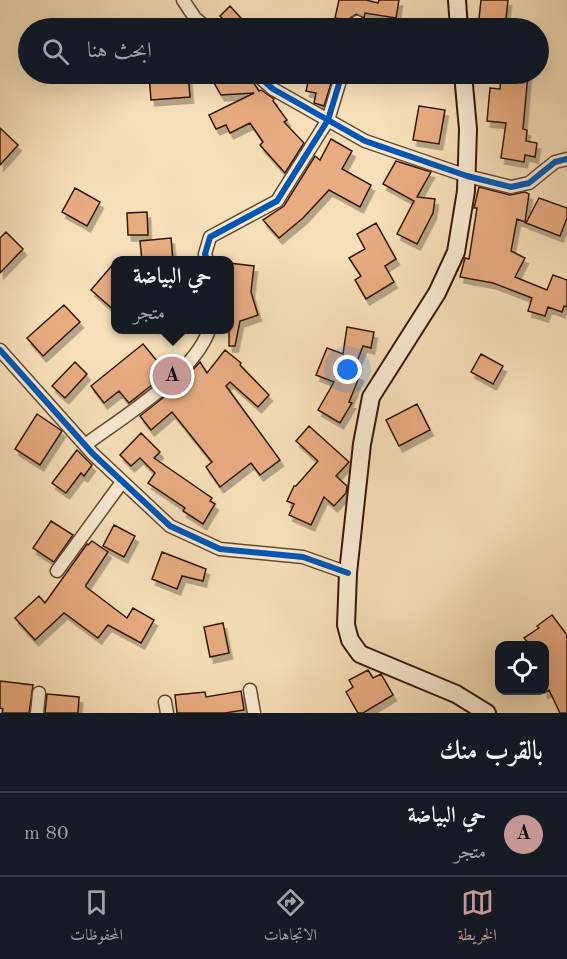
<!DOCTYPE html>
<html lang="ar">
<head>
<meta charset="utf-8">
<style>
	:root { --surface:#171b24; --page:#20242c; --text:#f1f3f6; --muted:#9ea1a6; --line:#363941; --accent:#c59692 }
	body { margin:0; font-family:"Old Standard TT",Amiri,serif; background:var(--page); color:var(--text); direction:rtl }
	.controls { position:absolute; right:18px; bottom:18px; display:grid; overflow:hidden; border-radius:12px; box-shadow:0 6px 24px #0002 }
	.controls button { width:54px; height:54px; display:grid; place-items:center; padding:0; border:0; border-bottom:2px solid var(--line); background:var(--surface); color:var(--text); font:30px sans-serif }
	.you { position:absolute; left:348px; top:370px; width:21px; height:21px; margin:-15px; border:4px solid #fff; border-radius:50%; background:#1a73e8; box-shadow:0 0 0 9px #1a73e833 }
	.badge { display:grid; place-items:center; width:39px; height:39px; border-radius:50%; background:var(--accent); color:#111; font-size:20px; font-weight:700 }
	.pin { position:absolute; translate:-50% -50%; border:3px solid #fff; box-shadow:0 2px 6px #0006 }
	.popup { position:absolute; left:111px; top:256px; width:123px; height:78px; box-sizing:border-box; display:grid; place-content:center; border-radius:12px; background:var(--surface); filter:drop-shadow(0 2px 4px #0005); font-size:20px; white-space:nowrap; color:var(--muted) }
	.popup b { font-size:22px; color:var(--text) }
	.popup::after { content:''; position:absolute; left:50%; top:100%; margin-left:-12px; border:12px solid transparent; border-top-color:var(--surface) }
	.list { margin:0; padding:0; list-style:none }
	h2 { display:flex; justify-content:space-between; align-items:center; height:78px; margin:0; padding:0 24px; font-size:26px }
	h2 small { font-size:20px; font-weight:400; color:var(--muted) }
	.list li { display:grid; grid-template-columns:39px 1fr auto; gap:18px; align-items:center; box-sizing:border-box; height:84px; padding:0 24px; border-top:2px solid var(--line) }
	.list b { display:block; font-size:22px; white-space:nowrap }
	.list p { margin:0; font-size:20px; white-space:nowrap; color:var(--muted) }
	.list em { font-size:20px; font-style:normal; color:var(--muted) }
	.icon { flex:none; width:33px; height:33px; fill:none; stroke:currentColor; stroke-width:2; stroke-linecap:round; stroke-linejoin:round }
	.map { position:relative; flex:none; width:567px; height:713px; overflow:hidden; direction:ltr }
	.search { position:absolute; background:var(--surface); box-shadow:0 6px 24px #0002; left:18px; right:18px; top:18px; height:66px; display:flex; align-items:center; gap:15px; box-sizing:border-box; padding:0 21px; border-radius:33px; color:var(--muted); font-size:22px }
	.sheet { height:162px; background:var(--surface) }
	nav { display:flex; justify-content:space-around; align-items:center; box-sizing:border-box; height:84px; border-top:2px solid var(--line); background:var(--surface); font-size:16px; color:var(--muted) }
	nav a { display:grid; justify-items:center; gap:3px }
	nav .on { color:var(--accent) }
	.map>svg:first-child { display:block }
	.building { fill:#e8ac81; stroke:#351706; stroke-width:1.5; filter:url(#shadow) }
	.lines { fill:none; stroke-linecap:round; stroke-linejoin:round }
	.street-casing { stroke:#654932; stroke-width:15 }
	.secondary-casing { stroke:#351706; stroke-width:20 }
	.street { stroke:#f9ead1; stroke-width:12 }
	.secondary { stroke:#f9ead1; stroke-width:16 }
	.cycleway-casing { stroke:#f9ead1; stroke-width:10 }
	.cycleway { stroke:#0057b8; stroke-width:6 }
</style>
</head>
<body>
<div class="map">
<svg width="567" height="713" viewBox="0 0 567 713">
	<defs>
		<filter id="shadow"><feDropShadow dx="3.5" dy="6" stdDeviation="0" flood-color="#0004"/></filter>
	</defs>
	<rect width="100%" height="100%" fill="#f6dfb8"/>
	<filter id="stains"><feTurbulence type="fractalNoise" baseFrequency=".00333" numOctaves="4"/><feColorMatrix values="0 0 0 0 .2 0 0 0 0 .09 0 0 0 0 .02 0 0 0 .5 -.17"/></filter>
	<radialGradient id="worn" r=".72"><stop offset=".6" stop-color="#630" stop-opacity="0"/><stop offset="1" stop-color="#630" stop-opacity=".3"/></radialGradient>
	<path class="building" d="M339 0H366L378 3 379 0H399L396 18 365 13 364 18 356 14 349 19 347 28H337L340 19 335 18Z
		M481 0H508L505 28H478Z
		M230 6 250 28H232L220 16Z
		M149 74H188L190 97 151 100Z
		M209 74H248L259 91 261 90 274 99 273 101 287 120 284 122 304 143 285 173 260 145 263 142 250 123 230 133 226 125 216 129 209 115 254 93 221 95Z
		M310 74H334L324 106 314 103 316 93 306 91Z
		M501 74H528L523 129 527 130 526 141 537 143 535 157 525 155 524 162 501 158 506 123 487 121 490 88 500 89Z
		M419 106 445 110 439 144 413 140Z
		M0 128 18 145 0 165Z
		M331 139 352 151 342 169 371 185 360 207 329 190 303 218 279 238 263 220 284 206 315 156 320 160Z
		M396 161 431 172 417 197 435 199 433 213 417 244 397 234 414 201 383 184Z
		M479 187 510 195 525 192 529 194 525 222 517 219 511 251 525 258 515 277 547 290 553 275 567 280V307L564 306 562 312 548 307 545 316 528 311 532 298 493 283 460 277 465 258 469 259 477 208H474Z
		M75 188 100 202 87 226 62 212Z
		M539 198 567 208V218L560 236 526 223Z
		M147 212 148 235H128L127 213Z
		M376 223 396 259 385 266 394 282 366 299 355 280 361 276 349 258 365 249 357 234Z
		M6 232 23 249 0 273V238Z
		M171 238 173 261H142L140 241Z
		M115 262V311L91 290Z
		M229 263 254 266 251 292 258 315 240 321 235 346H229V309L233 285 229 284Z
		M64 305 80 322 43 356 27 338Z
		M347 327 374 332 371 348 363 346 353 372 360 375 349 402 352 403 340 423 318 410 334 382 316 375 327 348 343 354Z
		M143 344 167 373 129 403 119 391 104 403 91 386Z
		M225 350 241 363 240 365 269 395 258 407 230 382 226 386 280 460 260 475 251 463 220 487 206 467 212 462 172 412 151 430 140 416 179 385 200 362 207 373Z
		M481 354 503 366 493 384 471 372Z
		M75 362 87 374 65 398 52 386Z
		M417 404 430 430 399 446 386 420Z
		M37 414 62 431 40 465 15 449Z
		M309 426 349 462 336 476 347 486 346 493 334 506 324 497 311 525 289 515 294 504 287 501 294 486H296L318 461 296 441Z
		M141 433 160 452 154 458 212 498 210 501 215 504 203 524 183 511 185 508 148 483 155 473 140 458 131 466 120 455Z
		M77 450 92 465 84 476 81 473 66 493 52 483Z
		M51 521 73 535 54 562 33 548Z
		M114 525 135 536 124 557 103 546Z
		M92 541 108 552 86 585V587L127 618 133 608 154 620 141 643 108 625 98 638 64 613 35 640 15 618 39 596 45 603 87 544 88 545Z
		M162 552 206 569 203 581 182 576 177 589 152 579Z
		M552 615 567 635V713H560L549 690 544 693V645H530L524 638 539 628 537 626Z
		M223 623 229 653 210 657 204 627Z
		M368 670 373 678 381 674 393 695 363 713H358L346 692 353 687 349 680Z
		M0 681 33 685 29 713H2L3 709 0 708Z
		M241 691 244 710 225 713H177L175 695 205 692 206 697Z
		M47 694 79 697 78 713H45Z"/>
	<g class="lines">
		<g class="street-casing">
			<path id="street" d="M183 0 195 18 207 28
				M355 28 357 22
				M256 74 273 89 365 141 467 176 511 187 529 183 555 162 567 159
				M207 260 205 254 210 237 277 201 328 120 342 74
				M0 350 93 454 170 526 220 549 303 557 348 573
				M85 445C123 417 194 374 209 330
				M57 571 122 482
				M250 690 254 713
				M165 702 167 713
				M37 713 39 693"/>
		</g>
		<g class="secondary-casing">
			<path id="secondary" d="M457 0 459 28
				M463 74 468 129 466 191 456 252 437 293 371 397 362 444 348 573 346 625 350 640 360 654 456 694 487 713"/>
		</g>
		<use href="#street" class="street"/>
		<use href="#secondary" class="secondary"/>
		<g class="cycleway-casing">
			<path id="cycleway" d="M256 74 273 89 365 141 467 176 511 187 529 183 555 162 567 159
				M207 260 205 254 210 237 277 201 328 120 342 74
				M0 350 93 454 170 526 220 549 303 557 348 573"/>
		</g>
		<use href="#cycleway" class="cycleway"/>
	</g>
	<rect width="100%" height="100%" filter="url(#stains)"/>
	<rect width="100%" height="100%" fill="url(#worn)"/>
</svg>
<div class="controls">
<button><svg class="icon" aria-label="locate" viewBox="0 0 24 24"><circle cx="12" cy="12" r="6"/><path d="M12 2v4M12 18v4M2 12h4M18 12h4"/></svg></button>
</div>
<div class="you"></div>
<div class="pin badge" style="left:172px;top:376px">A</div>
<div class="popup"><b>حي البياضة</b>متجر</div>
<div class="search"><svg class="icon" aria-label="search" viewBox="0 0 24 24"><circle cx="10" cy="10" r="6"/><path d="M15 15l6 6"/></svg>ابحث هنا</div>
</div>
<section class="sheet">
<h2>بالقرب منك<small></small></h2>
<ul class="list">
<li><span class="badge">A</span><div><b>حي البياضة</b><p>متجر</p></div><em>80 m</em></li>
</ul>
</section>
<nav>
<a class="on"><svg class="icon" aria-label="map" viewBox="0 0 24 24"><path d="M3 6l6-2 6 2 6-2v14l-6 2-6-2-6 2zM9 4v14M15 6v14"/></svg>الخريطة</a>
<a><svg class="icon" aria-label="directions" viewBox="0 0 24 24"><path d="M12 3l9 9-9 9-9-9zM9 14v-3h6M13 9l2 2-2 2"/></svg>الاتجاهات</a>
<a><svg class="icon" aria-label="saved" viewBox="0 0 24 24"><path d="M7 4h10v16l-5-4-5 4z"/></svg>المحفوظات</a>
</nav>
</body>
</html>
